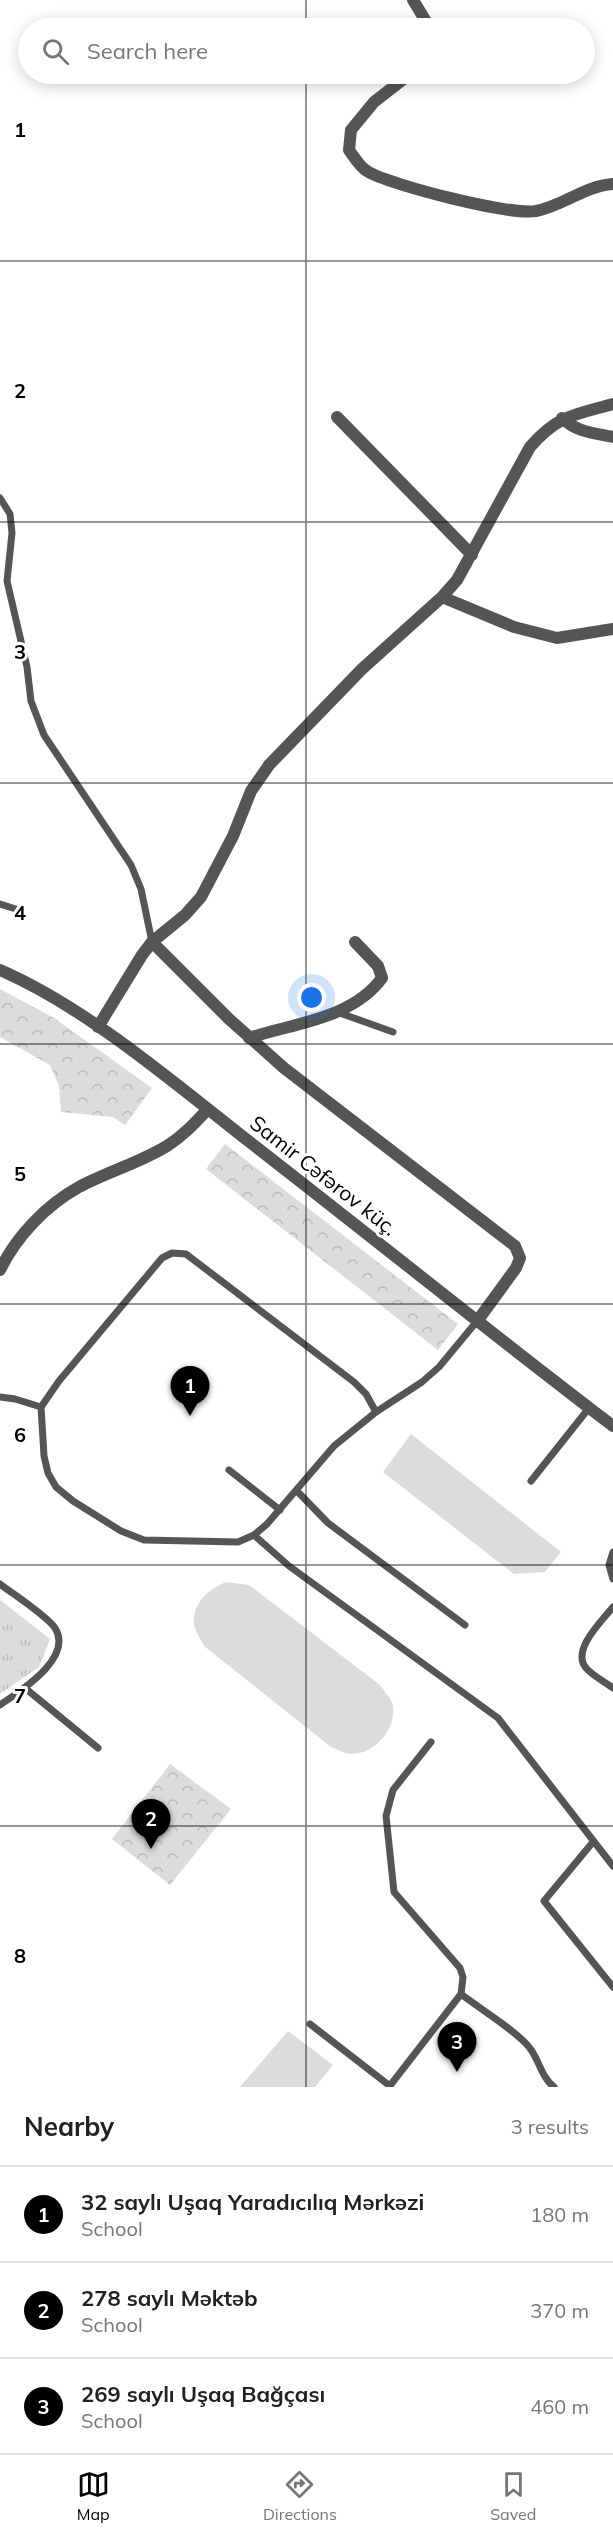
<!DOCTYPE html>
<html lang="en">
<head>
<meta charset="utf-8">
<style>
	:root { --surface:#fff; --page:#f6f6f6; --text:#202124; --muted:#757577; --line:#e0e0e0; --accent:#000 }
	body { margin:0; font-family:Mulish,sans-serif; background:var(--page); color:var(--text) }
	.you { position:absolute; left:312px; top:998px; width:21px; height:21px; margin:-15px; border:4px solid #fff; border-radius:50%; background:#1a73e8; box-shadow:0 0 0 9px #1a73e833 }
	.badge { display:grid; place-items:center; width:39px; height:39px; border-radius:50%; background:var(--accent); color:#fff; font-size:20px; font-weight:700 }
	.pin { position:absolute; translate:-50% -50px; filter:drop-shadow(0 2px 3px #0008) }
	.pin::after { content:''; position:absolute; top:32px; width:21px; height:18px; background:inherit; clip-path:polygon(0 0,100% 0,50% 100%) }
	.list { margin:0; padding:0; list-style:none }
	h2 { display:flex; justify-content:space-between; align-items:center; height:78px; margin:0; padding:0 24px; font-size:26px }
	h2 small { font-size:20px; font-weight:400; color:var(--muted) }
	.list li { display:grid; grid-template-columns:39px 1fr auto; gap:18px; align-items:center; box-sizing:border-box; height:96px; padding:0 24px; border-top:2px solid var(--line) }
	.list b { display:block; font-size:22px; white-space:nowrap }
	.list p { margin:0; font-size:20px; white-space:nowrap; color:var(--muted) }
	.list em { font-size:20px; font-style:normal; color:var(--muted) }
	.icon { flex:none; width:33px; height:33px; fill:none; stroke:currentColor; stroke-width:2; stroke-linecap:round; stroke-linejoin:round }
	.map { position:relative; flex:none; width:613px; height:2087px; overflow:hidden }
	.search { position:absolute; background:var(--surface); box-shadow:0 3px 15px #0003; left:18px; right:18px; top:18px; height:66px; display:flex; align-items:center; gap:15px; box-sizing:border-box; padding:0 21px; border-radius:33px; color:var(--muted); font-size:22px }
	.sheet { height:366px; background:var(--surface) }
	nav { display:flex; justify-content:space-around; align-items:center; box-sizing:border-box; height:84px; border-top:2px solid var(--line); background:var(--surface); font-size:16px; color:var(--muted) }
	nav a { display:grid; justify-items:center; gap:3px }
	nav .on { color:var(--accent) }
	.map>svg:first-child { display:block }
	.green { fill:#dcdcdc }
	.forest { fill:url(#forest-crowns) }
	.park { fill:url(#park-tufts) }
	.lines { fill:none; stroke-linecap:round; stroke-linejoin:round }
	.service { stroke:#555; stroke-width:7 }
	.minor { stroke:#555; stroke-width:12 }
	.grid { fill:none; stroke:#000; stroke-width:1.5; stroke-opacity:0.55 }
	.labels { text-anchor:middle; dominant-baseline:central; stroke-width:6; stroke-linejoin:round; paint-order:stroke }
	.street-label { font-size:21px; fill:#000; stroke:#fff }
	.grid-label { font-size:20px; text-anchor:middle; font-weight:bold; fill:#000; stroke:#fff; stroke-width:6; stroke-linejoin:round; paint-order:stroke }
</style>
</head>
<body>
<div class="map">
<svg width="613" height="2087" viewBox="0 0 613 2087">
	<defs>
		<pattern id="forest-crowns" width="20" height="18" patternUnits="userSpaceOnUse" patternTransform="scale(1.5)"><rect width="20" height="18" fill="#dcdcdc"/><path d="M2 6a3 3 0 1 1 6 0M12 15a3 3 0 1 1 6 0" fill="none" stroke="#bbb"/></pattern>
		<pattern id="park-tufts" width="24" height="20" patternUnits="userSpaceOnUse" patternTransform="scale(1.5)"><rect width="24" height="20" fill="#dcdcdc"/><path d="M3 7l-1-3M5 7V3M7 7l1-3M15 17l-1-3M17 17v-4M19 17l1-3" fill="none" stroke="#bbb"/></pattern>
	</defs>
	<rect width="100%" height="100%" fill="#fff"/>
	<path class="green" d="M411 1434 561 1552 545 1572 514 1574 383 1472Z
		M226 1582 249 1585 380 1685C384 1691 392 1699 393 1706 396 1729 375 1755 349 1754 344 1753 337 1749 331 1747L204 1646C201 1640 195 1631 194 1624 192 1603 209 1589 226 1582Z
		M288 2031 333 2065 315 2087H240Z"/>
	<path class="forest" d="M0 989 54 1018 152 1088 125 1125 113 1117 61 1112 59 1086 50 1065 0 1037Z
		M225 1144 458 1324 438 1350 206 1169Z
		M170 1764 231 1809 170 1885 112 1839Z"/>
	<path class="park" d="M0 1600 50 1639 39 1667 0 1694Z"/>
	<g class="lines">
		<path class="service" d="M0 498 10 514 12 533 7 581 27 667 31 701 44 735 131 865 141 889 152 942
			M0 904 19 910
			M337 1012 393 1032
			M0 1397 15 1399 41 1407
			M376 1412 334 1446 267 1524 254 1535 238 1542 144 1540 121 1531 73 1501 56 1487 48 1473 44 1456 41 1407 59 1381 162 1258 172 1253 186 1254 354 1382 366 1394 376 1412 422 1382 439 1367 478 1320
			M229 1470 280 1510
			M531 1481 589 1408
			M297 1491 328 1523 465 1625
			M254 1535 289 1566 498 1718 613 1866
			M613 1552 609 1565 613 1579
			M0 1584C13 1594 47 1616 55 1628 74 1658 20 1691 0 1705
			M613 1607C602 1621 571 1650 586 1668 593 1676 605 1682 613 1688
			M25 1688 98 1748
			M431 1742 393 1790 386 1816 394 1892 460 1968 463 1977 461 1994
			M593 1842 544 1901 613 1987
			M310 2024 390 2086
			M389 2087 461 1994C480 2009 514 2029 529 2047 539 2059 541 2077 554 2087"/>
		<path class="minor" d="M413 0 430 28
			M410 74 374 102 351 130 349 150C354 157 360 167 367 171 389 185 512 216 536 211 563 206 584 186 613 184
			M337 417 472 555
			M562 418C576 432 594 433 613 437
			M442 597 514 627 557 638 613 629
			M152 942 229 1019 284 1068 515 1246 520 1258 516 1268 478 1320
			M0 970C85 1007 168 1078 242 1136 366 1232 488 1331 613 1426
			M98 1027 142 955 152 942 185 915 201 897 233 836 251 791 269 765 362 669 442 597 457 580 530 447C558 415 574 415 613 404
			M249 1038C294 1023 352 1019 382 978L378 966 355 942
			M0 1270C16 1237 46 1205 79 1187 107 1172 139 1163 167 1146 183 1136 195 1123 208 1109"/>
	</g>
	<path class="grid" d="M306 0V28M306 74V2087M0 261H613M0 522H613M0 783H613M0 1044H613M0 1304H613M0 1565H613M0 1826H613"/>
	<g class="labels">
		<g class="street-label">
			<text transform="translate(324 1175) rotate(38)">Samir Cəfərov küç.</text>
		</g>
	</g>
	<g class="grid-label">
		<text x="20" y="137">1</text>
		<text x="20" y="398">2</text>
		<text x="20" y="659">3</text>
		<text x="20" y="920">4</text>
		<text x="20" y="1181">5</text>
		<text x="20" y="1442">6</text>
		<text x="20" y="1703">7</text>
		<text x="20" y="1963">8</text>
	</g>
</svg>
<div class="you"></div>
<div class="pin badge" style="left:190px;top:1416px">1</div>
<div class="pin badge" style="left:151px;top:1849px">2</div>
<div class="pin badge" style="left:457px;top:2072px">3</div>
<div class="search"><svg class="icon" aria-label="search" viewBox="0 0 24 24"><circle cx="10" cy="10" r="6"/><path d="M15 15l6 6"/></svg>Search here</div>
</div>
<section class="sheet">
<h2>Nearby<small>3 results</small></h2>
<ul class="list">
<li><span class="badge">1</span><div><b>32 saylı Uşaq Yaradıcılıq Mərkəzi</b><p>School</p></div><em>180 m</em></li>
<li><span class="badge">2</span><div><b>278 saylı Məktəb</b><p>School</p></div><em>370 m</em></li>
<li><span class="badge">3</span><div><b>269 saylı Uşaq Bağçası</b><p>School</p></div><em>460 m</em></li>
</ul>
</section>
<nav>
<a class="on"><svg class="icon" aria-label="map" viewBox="0 0 24 24"><path d="M3 6l6-2 6 2 6-2v14l-6 2-6-2-6 2zM9 4v14M15 6v14"/></svg>Map</a>
<a><svg class="icon" aria-label="directions" viewBox="0 0 24 24"><path d="M12 3l9 9-9 9-9-9zM9 14v-3h6M13 9l2 2-2 2"/></svg>Directions</a>
<a><svg class="icon" aria-label="saved" viewBox="0 0 24 24"><path d="M7 4h10v16l-5-4-5 4z"/></svg>Saved</a>
</nav>
</body>
</html>
